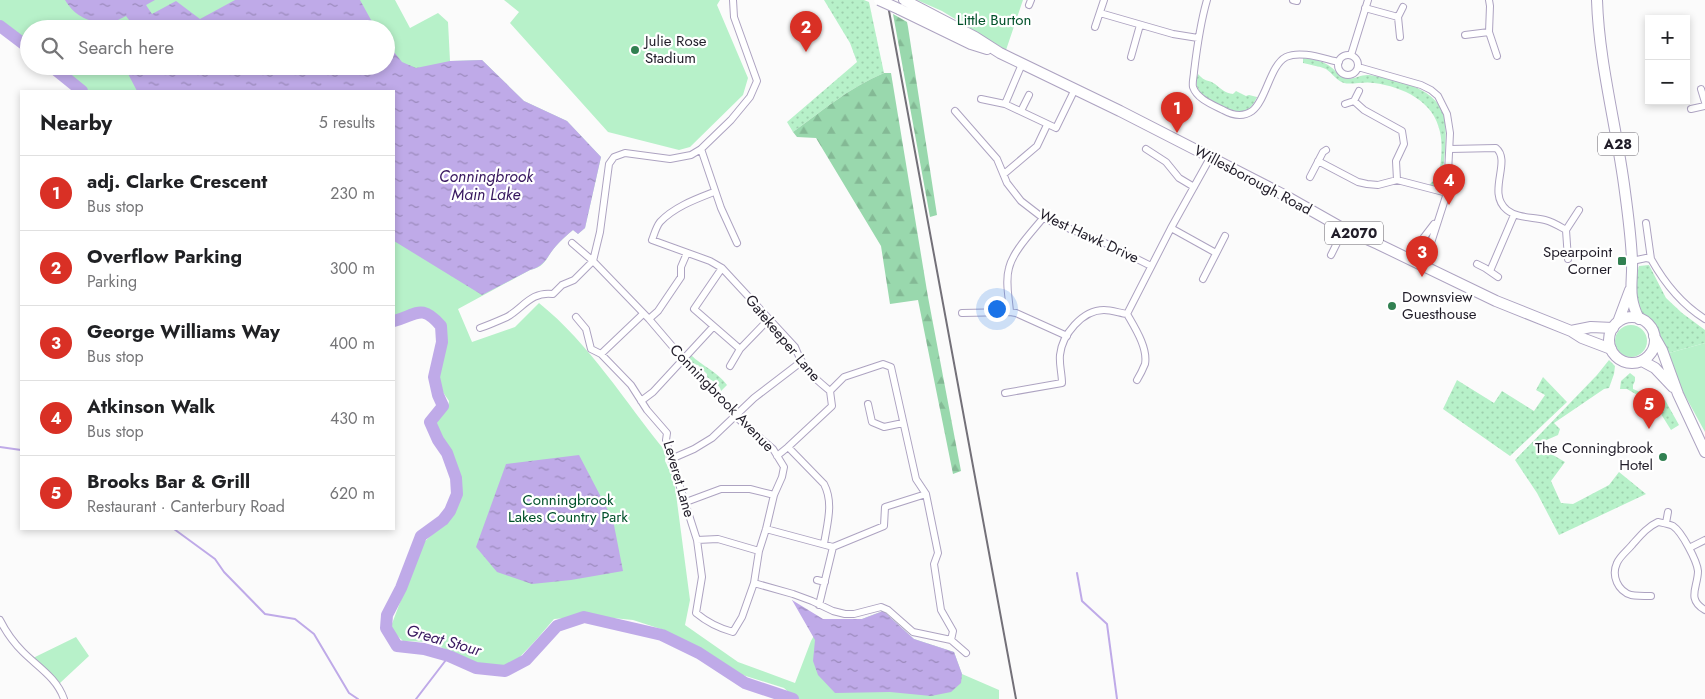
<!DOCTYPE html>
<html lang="en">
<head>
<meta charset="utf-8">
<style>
	:root { --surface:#fff; --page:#f2f2f2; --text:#202124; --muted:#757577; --line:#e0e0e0; --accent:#d93025 }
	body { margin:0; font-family:Jost,sans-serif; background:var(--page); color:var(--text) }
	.controls { position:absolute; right:15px; top:15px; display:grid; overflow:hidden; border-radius:0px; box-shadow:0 2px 8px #0003 }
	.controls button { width:45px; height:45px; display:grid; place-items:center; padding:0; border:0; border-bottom:1px solid var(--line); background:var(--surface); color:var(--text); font:25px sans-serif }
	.you { position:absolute; left:996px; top:308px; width:18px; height:18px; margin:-12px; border:4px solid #fff; border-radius:50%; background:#1a73e8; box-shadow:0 0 0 8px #1a73e833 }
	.badge { display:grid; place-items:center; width:32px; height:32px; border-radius:50%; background:var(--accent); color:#fff; font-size:16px; font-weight:700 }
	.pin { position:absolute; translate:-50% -41px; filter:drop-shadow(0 1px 2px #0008) }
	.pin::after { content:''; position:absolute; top:26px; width:18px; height:15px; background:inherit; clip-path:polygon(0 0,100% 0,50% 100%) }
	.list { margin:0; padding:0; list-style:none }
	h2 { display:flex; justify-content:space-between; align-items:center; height:65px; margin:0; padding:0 20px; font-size:21px }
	h2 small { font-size:16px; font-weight:400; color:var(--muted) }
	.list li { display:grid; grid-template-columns:32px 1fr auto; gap:15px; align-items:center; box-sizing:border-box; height:75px; padding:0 20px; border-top:1px solid var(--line) }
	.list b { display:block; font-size:19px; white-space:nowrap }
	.list p { margin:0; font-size:16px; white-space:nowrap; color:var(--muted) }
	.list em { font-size:16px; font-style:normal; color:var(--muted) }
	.icon { flex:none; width:28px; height:28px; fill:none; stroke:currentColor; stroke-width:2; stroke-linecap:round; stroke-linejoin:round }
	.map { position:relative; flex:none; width:1705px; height:699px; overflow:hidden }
	.search { position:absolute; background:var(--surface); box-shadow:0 2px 8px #0003; left:20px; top:20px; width:375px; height:55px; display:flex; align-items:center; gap:12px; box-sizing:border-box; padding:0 18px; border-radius:28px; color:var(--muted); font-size:19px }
	.panel { position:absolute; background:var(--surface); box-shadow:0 2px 8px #0003; left:20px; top:90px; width:375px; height:440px; border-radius:0px }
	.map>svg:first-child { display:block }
	.grass { fill:url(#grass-dots) }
	.forest { fill:url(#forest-firs) }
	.green { fill:#b7f1c9 }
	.water { fill:url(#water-ripples) }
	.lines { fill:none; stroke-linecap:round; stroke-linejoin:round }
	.stream { stroke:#bfaae8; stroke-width:2 }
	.river { stroke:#bfaae8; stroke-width:12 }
	.minor-casing { stroke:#ada3c1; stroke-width:8 }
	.primary-casing { stroke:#ada3c1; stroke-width:12 }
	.trunk-casing { stroke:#ada3c1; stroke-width:12 }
	.minor { stroke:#fff; stroke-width:6 }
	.primary { stroke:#fff; stroke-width:10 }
	.trunk { stroke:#fff; stroke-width:10 }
	.rail { stroke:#737078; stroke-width:2 }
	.primary-bridge-casing { stroke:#ada3c1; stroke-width:12; stroke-linecap:butt }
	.primary-bridge { stroke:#fff; stroke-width:10 }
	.poi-dot { fill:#318051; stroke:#fff; stroke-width:2 }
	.labels { text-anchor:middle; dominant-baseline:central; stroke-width:4.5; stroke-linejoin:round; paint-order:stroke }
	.shield { fill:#fff; stroke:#646169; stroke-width:1 }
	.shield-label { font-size:14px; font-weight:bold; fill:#211d29 }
	.park-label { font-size:15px; fill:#01512a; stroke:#fff }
	.poi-label { font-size:15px; fill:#211d29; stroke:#fff; text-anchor:start }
	.street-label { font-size:15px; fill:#211d29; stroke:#fff }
	.water-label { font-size:16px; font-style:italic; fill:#38185f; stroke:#fff }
</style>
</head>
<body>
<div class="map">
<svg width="1705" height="699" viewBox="0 0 1705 699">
	<defs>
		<pattern id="grass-dots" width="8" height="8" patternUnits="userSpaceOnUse" patternTransform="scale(1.25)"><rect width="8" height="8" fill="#b7f1c9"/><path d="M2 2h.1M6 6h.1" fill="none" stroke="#9dcead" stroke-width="1.8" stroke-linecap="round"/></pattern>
		<pattern id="forest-firs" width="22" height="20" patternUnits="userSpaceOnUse" patternTransform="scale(1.25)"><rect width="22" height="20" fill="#99d8ad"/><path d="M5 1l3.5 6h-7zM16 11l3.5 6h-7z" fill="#84b995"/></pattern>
		<pattern id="water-ripples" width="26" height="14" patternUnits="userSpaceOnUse" patternTransform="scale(1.25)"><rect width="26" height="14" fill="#bfaae8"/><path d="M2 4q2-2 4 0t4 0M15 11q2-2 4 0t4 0" fill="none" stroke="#9b8abc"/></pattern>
	</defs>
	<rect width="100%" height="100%" fill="#fbfbfb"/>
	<path class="grass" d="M824 0H864L869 2 884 73C850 87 822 111 793 132L787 122 857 62 850 43Z
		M1303 58C1311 59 1320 60 1328 65 1335 69 1339 77 1346 78 1354 80 1361 74 1369 75 1396 79 1441 88 1445 121 1447 139 1444 158 1443 175 1442 184 1436 187 1428 186L1439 175C1441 162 1443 145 1440 132 1434 101 1403 87 1374 83 1364 81 1352 85 1344 83 1337 81 1332 73 1326 69 1319 66 1310 65 1303 63Z
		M1198 74C1206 83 1208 79 1215 84 1221 89 1225 93 1233 94L1236 91 1246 96 1249 95 1257 97C1254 103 1251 109 1244 111 1234 114 1208 101 1201 93 1196 88 1195 81 1198 74Z
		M1649 265 1666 298 1682 313 1705 330V343L1669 353 1651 323 1638 311 1634 287 1639 266Z
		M691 355C702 366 718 372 727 385L721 391C720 384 712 381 707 377V374L698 365 693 364 689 358Z
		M1609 360 1615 366 1614 374 1609 388 1604 389 1554 423 1560 429 1558 435 1542 442 1548 452 1565 462 1551 481 1561 503 1573 504 1609 485 1619 472 1646 494 1559 535 1537 493 1515 460 1597 375Z
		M1630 373 1635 377V381L1633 385V389L1650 396 1657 392 1665 400 1679 425 1671 430 1656 406 1627 389H1620L1621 381Z
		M1543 377 1567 402 1510 456 1443 409 1457 380 1494 403 1502 391 1534 411 1545 395 1536 390Z"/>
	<path class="forest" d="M893 14 907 22 908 27 937 215 930 217Z
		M884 73H891L928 297 961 471 953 474 918 300 890 304 881 246 816 138 797 137 793 132C822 111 850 87 884 73Z"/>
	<path class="green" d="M0 0H395L410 28 438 13 448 22 450 61 482 60 524 101 567 121 601 157 585 228 578 234 573 230C567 235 561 240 556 246 546 257 546 267 530 270L458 309 472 342 515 327 539 303C590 344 625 402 666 452L665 461 674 479 690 600 685 625 738 662 795 683 811 641 823 619H862L883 611 914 639 954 652 962 674 999 690V699H796L784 688 733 672 664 630 633 620 592 616 554 619 536 640 517 660 499 667 481 666 430 642 403 641 390 629 422 544 454 514 461 495 460 481 446 447 438 435 436 427 438 418 448 407 449 401 438 385 445 345V330L430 311 410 310 394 318V91H86L59 66H386V29H29V42L0 20Z
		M504 0H720L717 5 748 78 743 95 690 147 679 150 608 132 510 23 519 12Z
		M917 0H1023L1006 50 942 11Z
		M1615 341a16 16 0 1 1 32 0a16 16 0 1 1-32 0Z
		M1705 343V432L1682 390 1669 353Z
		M76 637 89 656 60 683 33 658Z"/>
	<path class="water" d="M65 0H155L146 5 152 14 176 1 200 19 235 0H360L376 29H127L132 24 126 16 108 25C89 21 76 18 65 0Z
		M386 42 402 62 416 68 450 61 482 60 524 101 567 121 601 157 585 228 578 234 573 230C567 235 561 240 556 246 546 257 546 266 530 270L482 295 394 241V91H137L124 66H386Z
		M579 455 613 520 623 571 571 580 532 584 497 572 476 547 506 464Z
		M792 600 823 619H862L883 611 914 639 954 652 962 674 961 683 951 692 931 696 890 692 835 693 818 675 813 661 815 640Z"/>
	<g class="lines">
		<path class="stream" d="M0 447 21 450
			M174 529 215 559 224 572 265 614 295 619 314 634 349 693 358 699
			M1077 573 1082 601 1107 624 1117 699
			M416 699 449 656"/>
		<path class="river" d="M0 26 29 48
			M51 66 82 91
			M394 321C417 315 421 303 441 326L442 342 434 377 438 395 443 406 430 422 438 440 447 453 456 478 457 494 450 511 443 520 421 536 401 588 387 615 386 628 397 646 424 649 449 656 476 668 505 671 526 660 557 626 584 617 662 635 699 653 745 683 793 699"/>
		<g class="minor-casing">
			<path id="minor" d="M1207 0C1200 24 1197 47 1194 72 1194 76 1192 82 1193 87 1197 99 1213 105 1223 110 1232 115 1242 118 1252 111 1266 101 1270 65 1286 57 1301 50 1324 59 1339 62
				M1293 0 1297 1
				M1489 0 1490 6 1489 32 1497 56
				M1029 5 1031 0
				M1365 8 1398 17 1400 37
				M1100 13 1173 34 1198 38
				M1398 17 1403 7
				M1095 27 1104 0
				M1465 35 1489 32
				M1351 55 1368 0
				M1338 65a10 10 0 1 1 20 0a10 10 0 1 1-20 0Z
				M1131 57 1140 25
				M1358 67 1421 85 1431 90 1438 96 1447 114 1450 133 1447 193 1430 246 1426 267
				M1701 89 1705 102
				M981 99 1005 104 1056 128 1075 89
				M1354 101 1364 110 1402 131 1404 144 1396 161 1397 180
				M1005 104 1022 64
				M1345 104 1354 101 1359 91
				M1691 109 1705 106
				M955 111 997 159 1007 183 1021 201 1043 218 1107 244 1151 266
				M1021 111 1029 95
				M701 149 721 208 737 243
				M1146 149 1166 162 1179 178 1194 187
				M1450 149 1496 148C1512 161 1486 193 1507 210 1517 218 1532 217 1545 220 1553 222 1559 226 1566 230
				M1318 161 1358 182 1367 184 1378 185 1397 180 1447 193
				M1004 174 1037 146 1047 125
				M1310 177 1323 152 1326 150
				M714 192C696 199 674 207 660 222 656 227 654 235 652 240L710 261 722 268 795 347C804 370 812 376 830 391
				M1043 218C1032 232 1013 251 1009 268 1005 282 1009 297 1010 312L1016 313 1067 336
				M1646 223 1651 259
				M1171 228 1216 253
				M1331 255 1344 229
				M1408 258 1434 224
				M1568 259 1566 230 1579 210
				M1632 261 1646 258 1651 259C1665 284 1681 304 1705 319
				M1477 264 1485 268 1498 277
				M722 268 694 309 740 349 769 319
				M1490 271 1514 215
				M1203 279 1225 236
				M962 313 1010 312
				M1127 314 1171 228 1210 158
				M1127 314C1135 328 1148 348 1145 364 1143 369 1140 375 1137 380
				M576 317 586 329 591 349 601 354 631 385 647 410 667 433 666 440 671 459 697 540 702 577 696 613C708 623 718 628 733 632L742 617 754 583 759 551 766 529 774 495 782 477 784 467 773 449 735 416 718 396 684 360 649 319 593 261 600 232 609 164 614 157 625 153 670 159 691 155 701 149 731 120 750 97 757 81 734 17 733 0
				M649 319 658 311 681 277V267L687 253
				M480 328C489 325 498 321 507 317 523 308 531 291 553 294L562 285 574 280 593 261 572 243
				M601 354 643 314
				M730 366 740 349
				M830 391 844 377 883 364 891 367 916 479 926 494 938 553 934 564 941 610 953 631 951 640
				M1005 393 1062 383C1062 374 1059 364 1060 355 1062 335 1082 310 1104 310 1111 310 1120 313 1127 314
				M641 401 653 392 713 327
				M868 404 872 422 884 427 903 423
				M788 447 832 406 830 391
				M777 456 788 447 824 484C834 503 827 524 824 544
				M671 459 694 449 712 438 754 398 801 362
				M686 502 721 489H750L774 495
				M1666 523 1668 512
				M766 529 833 547 884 526 885 507 926 494
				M697 540 718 539 759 551
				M1689 548 1705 540
				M817 580 825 582
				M754 583 793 594 812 601 833 611 845 614H854L881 607 888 610 913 632 951 640 966 653
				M1651 596C1645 596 1637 596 1631 595 1618 591 1611 576 1617 563 1620 556 1627 551 1632 545 1640 536 1647 527 1658 522 1663 523 1669 524 1673 526 1682 532 1697 561 1698 571 1698 587 1686 599 1705 610
				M819 605 833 547
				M0 620C6 632 13 642 23 652 38 667 57 678 64 699"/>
		</g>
		<g class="primary-casing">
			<path id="primary" d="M904 0 975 37 1000 53 1120 111 1284 195 1344 229 1378 244 1496 301 1571 331 1582 338 1611 349
				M899 9 971 44 987 49
				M1571 331 1591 327 1613 328"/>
		</g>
		<g class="trunk-casing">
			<path id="trunk" d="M1597 0C1599 64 1617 128 1625 192 1628 214 1631 237 1632 260 1633 283 1627 295 1639 319
				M1609 340a23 23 0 1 1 46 0a23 23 0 1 1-46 0Z
				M1618 322 1630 290
				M1654 336 1662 350 1678 394 1705 452
				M1642 361 1655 368 1673 387"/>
		</g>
		<use href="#minor" class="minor"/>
		<use href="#primary" class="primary"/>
		<use href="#trunk" class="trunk"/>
		<path class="rail" d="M887 0 1016 699"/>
		<g class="primary-bridge-casing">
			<path id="primary-bridge" d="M879 0 899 9"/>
		</g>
		<use href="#primary-bridge" class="primary-bridge"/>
	</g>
	<g class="poi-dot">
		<circle cx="635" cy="50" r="5"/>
		<rect x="1617" y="256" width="10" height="10" rx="2.5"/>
		<circle cx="1392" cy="306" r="5"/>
		<circle cx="1663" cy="457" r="5"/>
	</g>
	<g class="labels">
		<g class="shield">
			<rect x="1598" y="132.5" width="40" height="23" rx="4"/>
			<rect x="1325" y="221.5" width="58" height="23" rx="4"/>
		</g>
		<g class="shield-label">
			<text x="1618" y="144">A28</text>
			<text x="1354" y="233">A2070</text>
		</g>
		<g class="park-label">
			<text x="994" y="20">Little Burton</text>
			<text x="568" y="500">Conningbrook<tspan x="568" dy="17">Lakes Country Park</tspan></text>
		</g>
		<g class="poi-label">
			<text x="645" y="41">Julie Rose<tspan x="645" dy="17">Stadium</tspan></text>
			<text x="1612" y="252" text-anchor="end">Spearpoint<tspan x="1612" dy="17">Corner</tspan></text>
			<text x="1402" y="297">Downsview<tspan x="1402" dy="17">Guesthouse</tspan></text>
			<text x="1653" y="448" text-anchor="end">The Conningbrook<tspan x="1653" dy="17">Hotel</tspan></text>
		</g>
		<g class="street-label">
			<text transform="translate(1253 180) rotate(28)">Willesborough Road</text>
			<text transform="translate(1089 236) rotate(25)">West Hawk Drive</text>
			<text transform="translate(783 338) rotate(50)">Gatekeeper Lane</text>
			<text transform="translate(722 398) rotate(46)">Conningbrook Avenue</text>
			<text transform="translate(679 479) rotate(74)">Leveret Lane</text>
		</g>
		<g class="water-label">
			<text x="486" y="176">Conningbrook<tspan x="486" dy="18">Main Lake</tspan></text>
			<text transform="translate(444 640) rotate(16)">Great Stour</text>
		</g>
	</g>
</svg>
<div class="controls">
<button>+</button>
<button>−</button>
</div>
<div class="you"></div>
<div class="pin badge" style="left:1177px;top:133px">1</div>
<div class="pin badge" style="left:806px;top:52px">2</div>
<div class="pin badge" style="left:1422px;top:277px">3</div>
<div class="pin badge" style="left:1449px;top:205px">4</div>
<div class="pin badge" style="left:1649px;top:429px">5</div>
<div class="search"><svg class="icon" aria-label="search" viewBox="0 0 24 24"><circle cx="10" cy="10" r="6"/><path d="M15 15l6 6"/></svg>Search here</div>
<section class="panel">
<h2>Nearby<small>5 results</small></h2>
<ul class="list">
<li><span class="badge">1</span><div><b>adj. Clarke Crescent</b><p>Bus stop</p></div><em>230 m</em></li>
<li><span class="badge">2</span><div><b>Overflow Parking</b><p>Parking</p></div><em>300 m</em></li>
<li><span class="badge">3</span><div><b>George Williams Way</b><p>Bus stop</p></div><em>400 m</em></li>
<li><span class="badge">4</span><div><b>Atkinson Walk</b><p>Bus stop</p></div><em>430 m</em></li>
<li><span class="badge">5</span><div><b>Brooks Bar &amp; Grill</b><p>Restaurant · Canterbury Road</p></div><em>620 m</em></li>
</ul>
</section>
</div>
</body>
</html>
